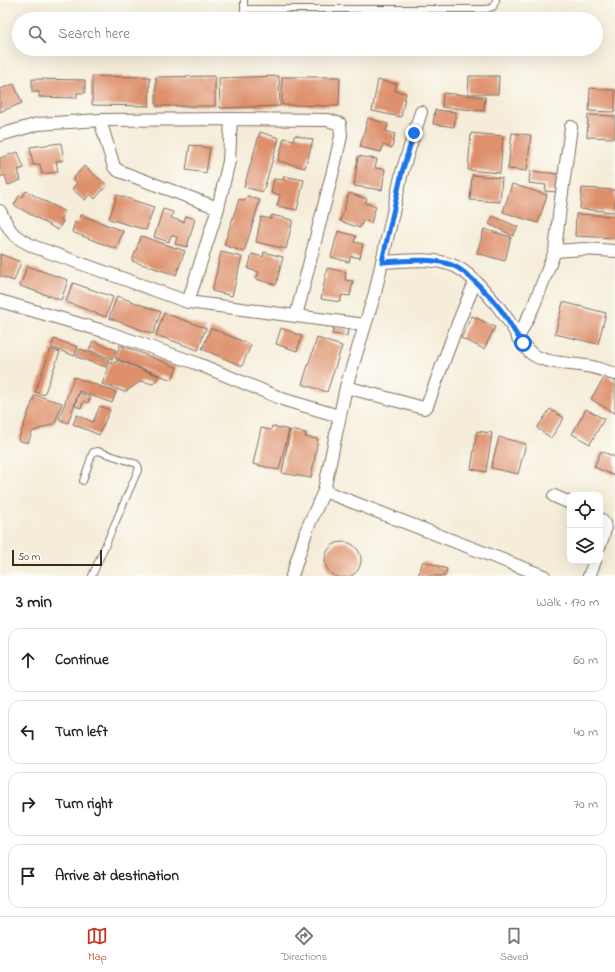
<!DOCTYPE html>
<html lang="en">
<head>
<meta charset="utf-8">
<style>
	:root { --surface:#fff; --page:#f2f2f2; --text:#222; --muted:#767676; --line:#e0e0e0; --accent:#c8321e }
	body { margin:0; font-family:"Indie Flower",sans-serif; background:var(--page); color:var(--text) }
	.controls { position:absolute; right:12px; bottom:12px; display:grid; overflow:hidden; border-radius:8px; box-shadow:0 4px 16px #0002 }
	.controls button { width:36px; height:36px; display:grid; place-items:center; padding:0; border:0; border-bottom:1px solid var(--line); background:var(--surface); color:var(--text); font:20px sans-serif }
	.scale { position:absolute; left:12px; bottom:10px; width:90px; box-sizing:border-box; padding-left:4px; border:2px solid #3b2a1e; border-top:0; font-size:11px; line-height:14px; white-space:nowrap; color:#3b2a1e; -webkit-text-stroke:3px #fdfcf7; paint-order:stroke }
	.stop { position:absolute; width:12px; height:12px; margin:-9px; border:3px solid #1a73e8; border-radius:50%; background:#fff }
	.stop.end { background:#1a73e8; border-color:#fff; box-shadow:0 1px 4px #0008 }
	.list { margin:0; padding:0; list-style:none }
	h2 { display:flex; justify-content:space-between; align-items:center; height:52px; margin:0; padding:0 16px; font-size:17px }
	h2 small { font-size:13px; font-weight:400; color:var(--muted) }
	.list li { display:grid; grid-template-columns:26px 1fr auto; gap:12px; align-items:center; box-sizing:border-box; height:64px; margin:0 8px 8px; padding:0 8px; border:1px solid var(--line); border-radius:12px }
	.list b { display:block; font-size:15px; white-space:nowrap }
	.list em { font-size:13px; font-style:normal; color:var(--muted) }
	.icon { flex:none; width:22px; height:22px; fill:none; stroke:currentColor; stroke-width:2; stroke-linecap:round; stroke-linejoin:round }
	.map { position:relative; flex:none; width:615px; height:576px; overflow:hidden }
	.search { position:absolute; background:var(--surface); box-shadow:0 4px 16px #0002; left:12px; right:12px; top:12px; height:44px; display:flex; align-items:center; gap:10px; box-sizing:border-box; padding:0 14px; border-radius:22px; color:var(--muted); font-size:15px }
	.sheet { height:340px; background:var(--surface) }
	nav { display:flex; justify-content:space-around; align-items:center; box-sizing:border-box; height:56px; border-top:1px solid var(--line); background:var(--surface); font-size:11px; color:var(--muted) }
	nav a { display:grid; justify-items:center; gap:2px }
	nav .on { color:var(--accent) }
	.map>svg:first-child { display:block }
	.building { fill:#de906c }
	.lines { fill:none; stroke-linecap:round; stroke-linejoin:round }
	.service-casing { stroke:#7c6e5f; stroke-width:8 }
	.minor-casing { stroke:#7c6e5f; stroke-width:14 }
	.service { stroke:#fff; stroke-width:6 }
	.minor { stroke:#fff; stroke-width:12 }
	.route { stroke:#1a73e8; stroke-width:5 }
</style>
</head>
<body>
<div class="map">
<svg width="615" height="576" viewBox="0 0 615 576">
	<rect width="100%" height="100%" fill="#fdfcf7"/>
	<filter id="ink" filterUnits="userSpaceOnUse"><feTurbulence type="fractalNoise" baseFrequency=".025" numOctaves="2"/><feDisplacementMap in="SourceGraphic" scale="8" xChannelSelector="R" yChannelSelector="G"/><feConvolveMatrix kernelMatrix="1 2 1 2 8 2 1 2 1" color-interpolation-filters="sRGB"/></filter>
	<filter id="wash" filterUnits="userSpaceOnUse"><feTurbulence type="fractalNoise" baseFrequency=".012" numOctaves="4" result="noise"/><feDisplacementMap in="SourceGraphic" scale="16" xChannelSelector="R" yChannelSelector="G"/><feGaussianBlur stdDeviation="0.9" result="paint"/><feColorMatrix in="noise" values="0 0 0 0 0 0 0 0 0 0 0 0 0 0 0 0 0 1.4 0 .05"/><feComposite in="paint" operator="in"/></filter>
	<g filter="url(#wash)">
		<rect width="100%" height="100%" fill="#f5edd9"/>
		<g id="blocks">
			<path class="building" d="M92 76 150 77 149 106 92 105Z
				M215 76V106H156V77Z
				M279 76 280 106 220 108 219 78Z
				M469 76H499L498 94H468Z
				M282 77H340L339 106 282 105Z
				M32 79 85 80V93H77V98L39 97V92H32Z
				M378 80 397 84 395 91 406 93 401 117 372 111Z
				M14 84 22 103 0 112V89Z
				M590 88 615 90V112L589 111Z
				M443 93 485 97 484 111 442 107Z
				M435 110 456 112 454 127 433 124Z
				M588 115 615 116V138L587 137Z
				M368 118 388 124 386 131 395 134 392 148 383 145 381 152 360 147Z
				M260 132 279 138 263 192 244 187Z
				M471 133 503 136 500 173 468 170Z
				M512 133 531 135 527 171 508 169Z
				M295 135 313 140 305 168 278 161 284 138 293 140Z
				M61 143 64 160 56 161 58 172 42 174 40 164 33 165 30 147Z
				M190 145 210 148 206 173 186 170Z
				M18 152 24 168 18 170 21 180 8 185 5 175 0 177V158Z
				M358 156 377 159 375 168 385 169 382 190 354 186Z
				M84 166 107 185 95 199 90 194 85 200 72 189 77 183 73 179Z
				M530 171 559 174 557 192 545 191 546 185 529 183Z
				M472 175 502 178 500 202 470 200Z
				M284 176 304 180 297 210 277 206 280 195 271 193 274 179 283 180Z
				M512 184 547 195 538 223 503 212Z
				M582 188 615 190V212L580 209Z
				M26 191 65 212 61 220 63 221 58 230 14 205 20 195 22 197Z
				M349 193 367 199 365 203 376 206 371 223 363 220 360 228 340 221Z
				M117 195 154 207 146 230 109 219Z
				M247 196 260 200 244 252 224 245 239 199 245 201Z
				M163 209 173 212 171 218 184 222 186 216 195 219 187 247 175 244 177 237 171 235 169 242 154 237Z
				M576 214 615 216V238L575 236Z
				M81 215 123 231 116 249 72 232 75 222 78 224Z
				M272 215 293 220 286 249 256 242 261 217 271 219Z
				M493 216 518 227 513 236 489 224Z
				M484 229 511 237 505 261 477 253Z
				M338 231 356 236 354 242 363 244 360 258 351 256 349 262 331 257Z
				M141 236 185 251 176 275 132 261Z
				M221 252 242 257 232 296 212 291Z
				M264 252 283 257 276 285 256 279 259 272 248 269 252 254 263 257Z
				M0 254 21 262 14 281 0 276Z
				M27 266 68 280 61 300 20 286Z
				M327 268 346 272 345 280 353 281 350 296 342 295 340 302 321 299Z
				M73 283 113 297 106 317 66 302Z
				M117 296 161 312 153 334 109 318Z
				M563 302 606 313 598 344 555 334Z
				M164 313 206 328 198 350 156 335Z
				M472 316 495 327 484 349 461 338Z
				M334 326 348 329 347 336 332 334Z
				M211 328 251 345 242 366 202 349Z
				M281 328 302 336 297 351 276 344Z
				M317 338 342 346 327 392 302 384Z
				M54 339 78 347 75 356 51 347Z
				M93 341 116 350 112 359 89 350Z
				M120 345 177 367 172 380 115 358Z
				M51 349 60 352 44 395 35 392Z
				M80 349 109 360 106 367 77 357Z
				M117 360 159 376 153 384 141 381 125 392 102 384 111 361 116 363Z
				M606 375 615 381V414L591 399Z
				M74 377 116 392 112 403 79 391 68 423 59 419Z
				M79 393 90 397 88 403 84 401 81 408 75 406Z
				M35 395 62 403 55 423 32 432 28 443 18 440Z
				M100 406 110 410 99 435 73 424 77 415 93 422Z
				M550 409 564 418 551 438 537 428Z
				M586 409 604 419 590 444 572 434Z
				M272 426 289 430 279 470 253 464 261 428 271 430Z
				M290 430 306 433 305 437 318 439 311 478 282 473Z
				M477 431 492 433 486 472 471 469Z
				M499 437 526 444 518 474 491 468Z
				M601 451 615 457V476L594 467Z
				M325 560a18 18 0 1 1 36 0a18 18 0 1 1-36 0Z
				M423 561 447 569 445 576H418Z"/>
		</g>
	</g>
	<g filter="url(#ink)">
		<use href="#blocks" fill-opacity="0" stroke="#7c6e5f" stroke-width="1"/>
		<g class="lines">
			<g class="service-casing">
				<path id="service" d="M244 0V19
					M244 9H487L493 7 496 0
					M83 481 93 452 98 451 137 464 139 468 92 576"/>
			</g>
			<g class="minor-casing">
				<path id="minor" d="M100 120 114 167 119 171 218 208
					M0 135 38 124 100 120 231 119 328 120 340 124 341 136 335 163 296 316 365 325
					M0 211C11 234 12 236 35 247L188 302 296 316
					M555 251 584 249 615 251
					M382 262C405 261 430 257 452 265 470 271 497 304 508 320 515 330 522 347 532 354 547 364 569 363 586 366 596 367 605 371 615 374
					M0 301 107 332 196 363 285 400 339 416
					M188 302 218 208 229 161 231 119
					M518 338 534 305 555 251 560 207 571 127
					M346 387 420 407 424 408 427 406 458 323 475 282
					M324 491 544 576
					M554 496 570 503
					M600 519C609 525 603 536 600 545
					M292 576 307 529 324 491 346 387 375 293 402 172 421 112
					M589 576 595 561"/>
			</g>
			<use href="#service" class="service"/>
			<use href="#minor" class="minor"/>
		</g>
	</g>
	<g class="lines" filter="url(#ink)">
		<path class="route" d="M414 133 402 172 382 262C405 261 430 257 452 265 467 271 491 297 501 310 509 321 514 333 523 343"/>
	</g>
</svg>
<div class="controls">
<button><svg class="icon" aria-label="locate" viewBox="0 0 24 24"><circle cx="12" cy="12" r="6"/><path d="M12 2v4M12 18v4M2 12h4M18 12h4"/></svg></button>
<button><svg class="icon" aria-label="layers" viewBox="0 0 24 24"><path d="M12 4l9 5-9 5-9-5zM3 14l9 5 9-5"/></svg></button>
</div>
<div class="scale">50 m</div>
<div class="stop" style="left:523px;top:343px"></div>
<div class="stop end" style="left:414px;top:133px"></div>
<div class="search"><svg class="icon" aria-label="search" viewBox="0 0 24 24"><circle cx="10" cy="10" r="6"/><path d="M15 15l6 6"/></svg>Search here</div>
</div>
<section class="sheet">
<h2>3 min<small>Walk · 170 m</small></h2>
<ul class="list">
<li><svg class="icon" aria-label="ahead" viewBox="0 0 24 24"><path d="M12 20V5M6 11l6-6 6 6"/></svg><div><b>Continue</b></div><em>60 m</em></li>
<li><svg class="icon" aria-label="left" viewBox="0 0 24 24"><path d="M17 20v-9H6M10 6l-5 5 5 5"/></svg><div><b>Turn left</b></div><em>40 m</em></li>
<li><svg class="icon" aria-label="right" viewBox="0 0 24 24"><path d="M7 20v-9h11M14 6l5 5-5 5"/></svg><div><b>Turn right</b></div><em>70 m</em></li>
<li><svg class="icon" aria-label="arrive" viewBox="0 0 24 24"><path d="M6 21V4h12l-3 4 3 4H6"/></svg><div><b>Arrive at destination</b></div></li>
</ul>
</section>
<nav>
<a class="on"><svg class="icon" aria-label="map" viewBox="0 0 24 24"><path d="M3 6l6-2 6 2 6-2v14l-6 2-6-2-6 2zM9 4v14M15 6v14"/></svg>Map</a>
<a><svg class="icon" aria-label="directions" viewBox="0 0 24 24"><path d="M12 3l9 9-9 9-9-9zM9 14v-3h6M13 9l2 2-2 2"/></svg>Directions</a>
<a><svg class="icon" aria-label="saved" viewBox="0 0 24 24"><path d="M7 4h10v16l-5-4-5 4z"/></svg>Saved</a>
</nav>
</body>
</html>
